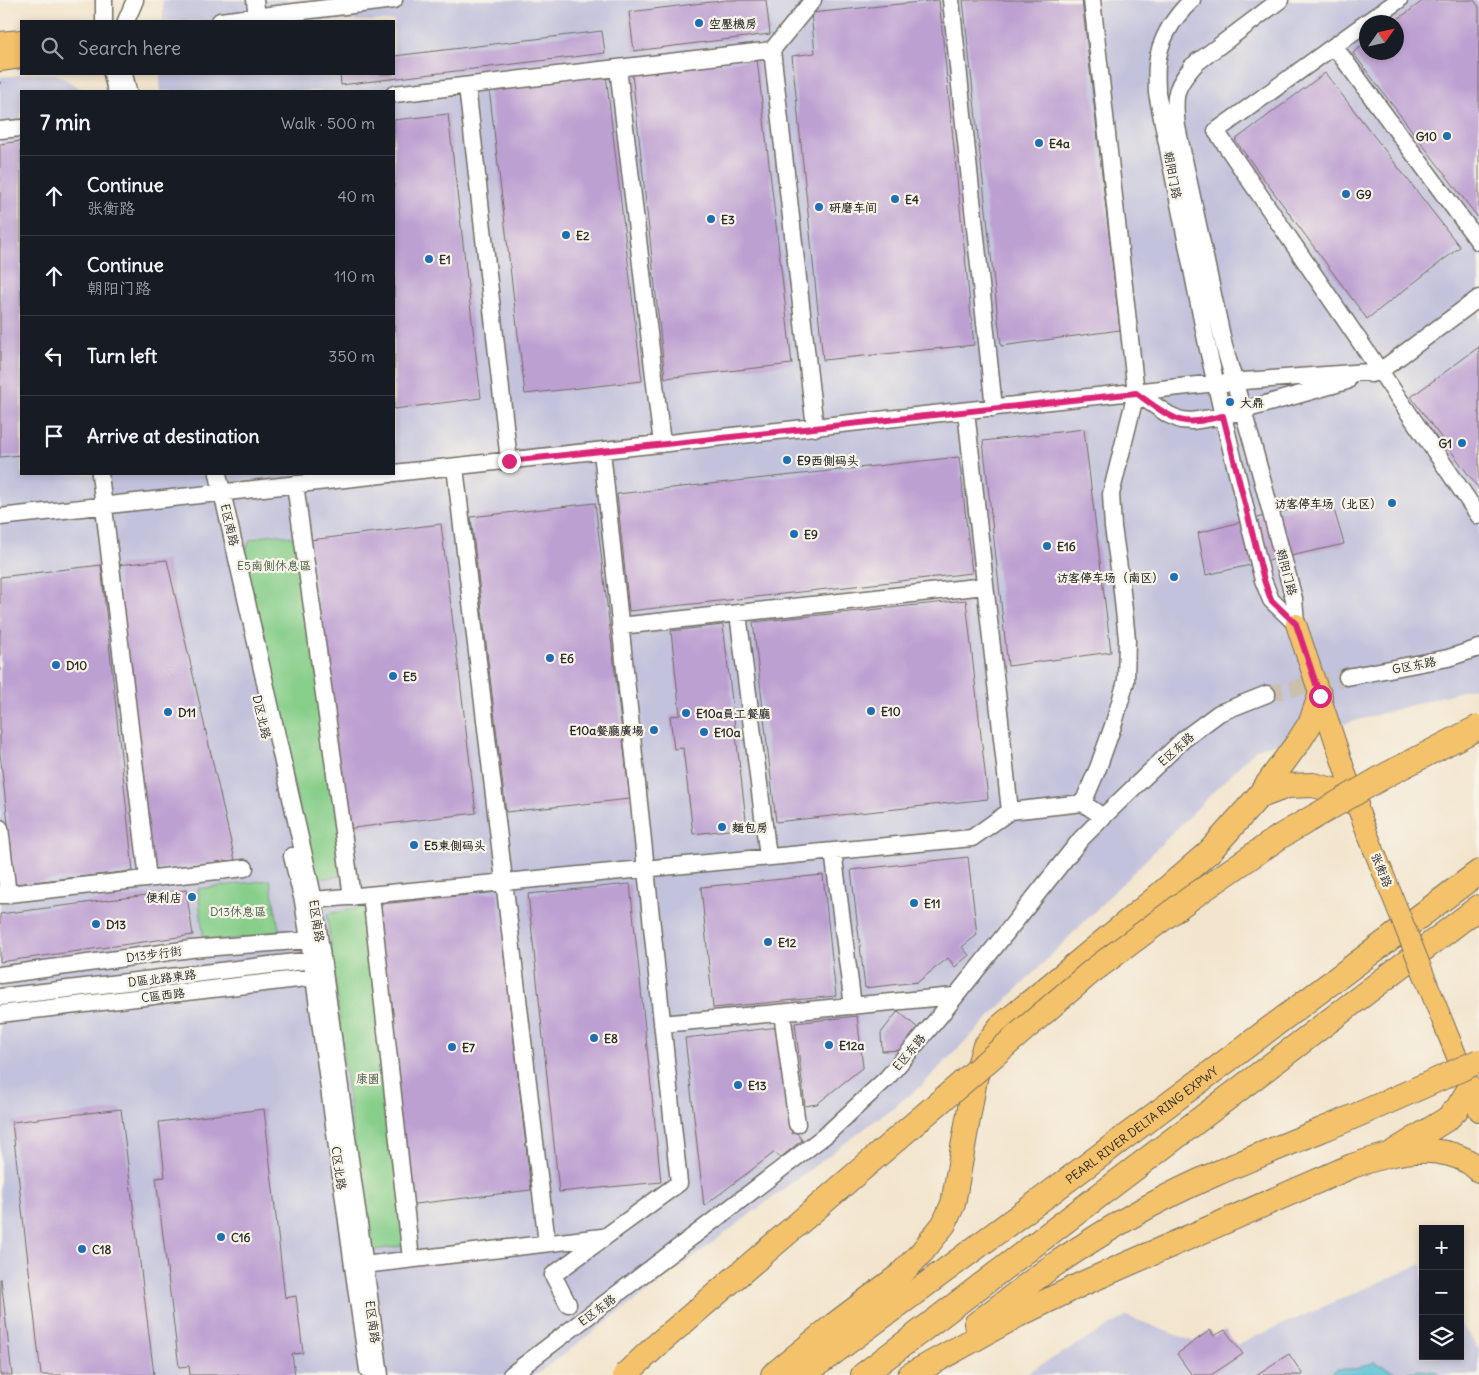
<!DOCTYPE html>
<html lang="en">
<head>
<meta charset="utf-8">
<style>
	:root { --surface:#171b24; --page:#242831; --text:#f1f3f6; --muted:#9ea1a6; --line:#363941 }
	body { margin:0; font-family:Delius,"LXGW WenKai TC",sans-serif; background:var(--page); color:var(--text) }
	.controls { position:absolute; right:15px; bottom:15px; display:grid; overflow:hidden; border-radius:0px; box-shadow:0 2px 8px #0003 }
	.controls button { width:45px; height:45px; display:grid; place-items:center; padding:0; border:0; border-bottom:1px solid var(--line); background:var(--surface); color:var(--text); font:25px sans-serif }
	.compass { position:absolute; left:1359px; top:15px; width:45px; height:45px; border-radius:50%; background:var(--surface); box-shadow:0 2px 8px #0003; rotate:56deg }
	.stop { position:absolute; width:15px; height:15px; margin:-11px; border:4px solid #db2777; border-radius:50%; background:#fff }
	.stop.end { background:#db2777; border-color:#fff; box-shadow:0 1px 5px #0008 }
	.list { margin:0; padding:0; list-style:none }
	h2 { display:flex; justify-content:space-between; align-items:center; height:65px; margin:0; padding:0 20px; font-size:21px }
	h2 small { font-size:16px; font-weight:400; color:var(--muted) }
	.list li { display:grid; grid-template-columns:32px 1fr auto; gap:15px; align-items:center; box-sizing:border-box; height:80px; padding:0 20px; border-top:1px solid var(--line) }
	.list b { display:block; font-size:19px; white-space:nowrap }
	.list p { margin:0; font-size:16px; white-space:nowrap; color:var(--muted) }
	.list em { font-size:16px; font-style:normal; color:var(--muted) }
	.icon { flex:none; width:28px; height:28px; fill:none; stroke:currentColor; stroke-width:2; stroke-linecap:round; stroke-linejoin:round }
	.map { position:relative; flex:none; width:1479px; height:1375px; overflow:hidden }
	.search { position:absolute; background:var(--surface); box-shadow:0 2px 8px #0003; left:20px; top:20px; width:375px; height:55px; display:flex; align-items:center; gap:12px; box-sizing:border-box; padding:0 18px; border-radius:0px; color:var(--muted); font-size:19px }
	.panel { position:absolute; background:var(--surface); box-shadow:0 2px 8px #0003; left:20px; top:90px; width:375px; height:385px; border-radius:0px }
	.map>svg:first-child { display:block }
	.industrial { fill:#c2c2dc; fill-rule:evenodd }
	.green { fill:#86ce89; stroke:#587c5a }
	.water { fill:#5ac2d6; stroke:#427680 }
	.building { fill:#bda0d2 }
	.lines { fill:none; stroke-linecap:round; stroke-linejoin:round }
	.minor-tunnel { stroke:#cbc0ad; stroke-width:16; stroke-dasharray:16 8; stroke-linecap:butt }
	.minor-casing { stroke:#716c64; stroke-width:19 }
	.major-casing { stroke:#716c64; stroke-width:22 }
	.highway-casing { stroke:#716c64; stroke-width:26 }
	.path { stroke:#716c64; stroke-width:2.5; stroke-dasharray:1 4; stroke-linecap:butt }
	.minor { stroke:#fff; stroke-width:16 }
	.major { stroke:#f4c26a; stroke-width:20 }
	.highway { stroke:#f4c26a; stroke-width:24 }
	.major-bridge-casing { stroke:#716c64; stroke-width:22; stroke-linecap:butt }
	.highway-bridge-casing { stroke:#716c64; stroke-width:26; stroke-linecap:butt }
	.major-bridge { stroke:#f4c26a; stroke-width:20 }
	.highway-bridge { stroke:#f4c26a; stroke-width:24 }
	.route { stroke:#db2777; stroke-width:6 }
	.poi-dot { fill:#1f6fb2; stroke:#f7f3e8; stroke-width:2 }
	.labels { text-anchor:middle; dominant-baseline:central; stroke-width:4.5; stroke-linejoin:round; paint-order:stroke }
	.poi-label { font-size:12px; font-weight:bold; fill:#2b2b2b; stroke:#f7f3e8; text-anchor:start }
	.street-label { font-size:12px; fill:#2b2b2b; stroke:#f7f3e8 }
	.park-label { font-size:12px; fill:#465c47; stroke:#f7f3e8 }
</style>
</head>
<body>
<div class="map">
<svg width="1479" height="1375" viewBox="0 0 1479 1375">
	<rect width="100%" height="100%" fill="#f7f3e8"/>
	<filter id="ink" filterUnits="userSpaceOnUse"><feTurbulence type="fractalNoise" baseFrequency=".02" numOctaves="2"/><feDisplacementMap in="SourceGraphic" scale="10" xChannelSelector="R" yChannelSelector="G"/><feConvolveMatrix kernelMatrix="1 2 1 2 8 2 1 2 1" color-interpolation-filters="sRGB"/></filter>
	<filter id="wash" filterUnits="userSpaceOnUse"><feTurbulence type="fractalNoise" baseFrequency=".0096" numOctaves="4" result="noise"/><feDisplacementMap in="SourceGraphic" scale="20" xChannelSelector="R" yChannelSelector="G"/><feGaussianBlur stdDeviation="1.12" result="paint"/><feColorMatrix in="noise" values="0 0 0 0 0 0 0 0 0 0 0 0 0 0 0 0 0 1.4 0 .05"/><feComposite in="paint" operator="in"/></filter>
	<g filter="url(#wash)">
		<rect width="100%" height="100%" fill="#f3e5cd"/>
		<path class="industrial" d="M163 0H1479V686L1256 749 920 1087 536 1375H0V77L30 74H56L85 91H21V474H394V91H161L160 85V74H394V21H163ZM1366 22H1396V52H1366Z
			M1421 1264 1423 1267V1356H1460V1322L1479 1350V1375H1023L1127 1316 1220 1352Z"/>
		<path class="green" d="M272 534 298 538 346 875 314 880 244 554 250 540Z
			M270 880 280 934 204 942 198 889Z
			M369 906 409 1245 366 1251 327 914Z"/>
		<path class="water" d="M1375 1362 1399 1374 1419 1370 1438 1372 1440 1375H1329L1337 1369H1356Z"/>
		<g id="blocks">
			<path class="building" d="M727 0H766L770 34 634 51 629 12Z
				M939 0 974 345 823 360 792 56 815 53 811 13Z
				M963 0H1082L1120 330 1001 346Z
				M1424 0H1474L1479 7V219L1353 53 1366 43V52H1396V22H1394Z
				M602 31 605 53 341 85 340 74H394V56Z
				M757 59 792 364 665 378 632 73Z
				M1325 73 1460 247 1367 319 1235 140Z
				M606 75 642 381 525 394 489 88Z
				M448 114 481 398 394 409V120Z
				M21 141V455L0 457V144Z
				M1479 347V489L1411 397Z
				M1084 429 1111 652 1008 666 983 441Z
				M959 457 972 573 629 611 617 494Z
				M1331 499 1344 544 1206 575 1198 533Z
				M595 503 630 799 506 812 471 517Z
				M441 524 476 813 345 829 310 540Z
				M167 560 235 860 151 870 117 565Z
				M101 565 133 871 15 884 0 753V577Z
				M966 600 988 799 776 822 753 622Z
				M723 625 747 828 693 834 683 748 674 749 670 716 680 715 671 631Z
				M968 857 977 935 962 947 969 955 955 967 948 958 918 982 865 988 851 870Z
				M823 875 836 996 713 1008 701 887Z
				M630 884 661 1182 559 1192 528 894Z
				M186 890 193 935 0 962V914Z
				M497 892 531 1190 407 1205 372 905Z
				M898 1011 919 1029 903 1050 882 1051 881 1033Z
				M857 1016 863 1067 817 1104 805 1106 795 1023Z
				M779 1027 792 1134 796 1132 802 1140 780 1158 775 1152 704 1206 685 1038Z
				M121 1109 154 1375H41L12 1122Z
				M264 1109 285 1298 296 1296 303 1353 292 1354 295 1375H190L189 1366 179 1367 156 1178 165 1177 159 1122Z
				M0 1279H1L12 1375H0Z
				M1210 1330 1214 1336 1225 1330 1243 1354 1211 1375H1192L1177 1354Z
				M1289 1354 1303 1375H1256Z"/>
		</g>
	</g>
	<g filter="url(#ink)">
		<use href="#blocks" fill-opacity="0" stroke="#716c64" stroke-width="1"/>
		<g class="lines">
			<path class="minor-tunnel" d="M1267 694 1347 677"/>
			<g class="minor-casing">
				<path id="minor" d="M104 0V21
					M255 0 257 17
					M951 0 994 408
					M1192 0C1174 17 1159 40 1157 65 1156 74 1157 84 1157 93L1207 345 1223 416 1263 580 1271 600 1296 624
					M126 21 135 0
					M220 21 394 0
					M1367 22 1399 0
					M1366 23 1216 131 1479 516
					M1334 46 1479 242
					M772 50 815 428
					M1198 61C1175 86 1173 93 1177 127L1224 346 1254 449 1294 599 1296 624
					M1191 67 1280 0
					M618 68 662 444
					M112 74 116 91
					M124 74 128 91
					M467 86 509 461
					M394 94 772 50 813 0
					M0 130 21 128
					M1371 374 1380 371 1479 298
					M1136 393 1169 415 1181 420 1192 421 1223 416 1347 381
					M966 411 1010 811
					M455 467 547 1243
					M394 473 1216 383 1380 371
					M100 474 148 879
					M218 474 314 900 380 1375
					M295 484 352 897
					M0 517 390 474
					M738 613 768 857
					M620 626 985 586
					M1347 677 1448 658 1479 648
					M1083 803 1098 768 1114 723 1126 681 1127 639 1121 582 1113 527 1111 494 1136 393 1092 0
					M0 828 8 895
					M833 851 853 1006
					M292 856 303 901 309 940 353 1266 368 1370
					M0 895 245 868
					M371 895 411 1259
					M304 901 972 838 1010 811 1083 803 1103 817
					M0 975 191 949 309 940
					M0 997 321 959
					M782 1013 797 1124
					M0 1014 323 976
					M662 1024 954 996
					M355 1266 602 1237
					M568 1304 553 1275 679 1183 602 451
					M511 1375 827 1134 887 1078 939 1017 1081 839 1103 817 1184 739 1219 713 1267 694"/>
			</g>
			<g class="major-casing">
				<path id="major" d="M0 42 21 40
					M0 61 21 58
					M1296 624 1356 804 1373 848
					M1444 1025 1479 1111"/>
			</g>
			<g class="highway-casing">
				<g id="highway">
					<path d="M1258 797 1299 741 1311 722 1320 696"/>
					<path d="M1395 1151 1447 1119 1457 1109 1470 1088"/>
					<path d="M976 1324 1051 1267"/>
					<path d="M773 1375 834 1325 899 1276 922 1252 944 1224 953 1204 975 1079 984 1048 1000 1027 1150 903 1210 851 1258 797 1287 786 1313 785 1333 790 1356 804"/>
					<path id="s1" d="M803 1375 1042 1199 1479 872"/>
					<path d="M863 1375 1479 907"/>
					<path d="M910 1375 1018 1315 1084 1283 1352 1166C1364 1162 1377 1158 1389 1155 1418 1148 1457 1148 1479 1170"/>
				</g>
			</g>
			<path class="path" d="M0 83 5 82"/>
			<use href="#minor" class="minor"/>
			<use href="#major" class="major"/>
			<use href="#highway" class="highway"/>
			<g class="major-bridge-casing">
				<path id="major-bridge" d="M1373 848 1444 1025"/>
			</g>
			<g class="highway-bridge-casing">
				<path id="highway-bridge" d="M1051 1267C1085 1244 1119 1222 1155 1203 1207 1175 1264 1154 1319 1131 1373 1109 1426 1085 1479 1061
					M625 1375 658 1344 1091 972 1188 900 1281 836 1388 774 1479 727"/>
			</g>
			<use href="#major-bridge" class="major-bridge"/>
			<use href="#highway-bridge" class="highway-bridge"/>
		</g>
	</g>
	<g class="lines" filter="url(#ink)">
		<path class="route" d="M509 461 1136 393C1149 402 1164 415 1180 420 1193 424 1209 419 1223 416L1264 580 1271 600 1296 624 1320 696"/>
	</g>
	<g class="poi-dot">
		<circle cx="699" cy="23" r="5"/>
		<circle cx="1447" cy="136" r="5"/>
		<circle cx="1039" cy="143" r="5"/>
		<circle cx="1346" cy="194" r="5"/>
		<circle cx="895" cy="199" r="5"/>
		<circle cx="819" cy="207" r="5"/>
		<circle cx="711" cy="219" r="5"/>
		<circle cx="566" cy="235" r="5"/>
		<circle cx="429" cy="259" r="5"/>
		<circle cx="1230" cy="402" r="5"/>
		<circle cx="1462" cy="443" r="5"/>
		<circle cx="787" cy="460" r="5"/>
		<circle cx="1392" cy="503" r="5"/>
		<circle cx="794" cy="534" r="5"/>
		<circle cx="1047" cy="546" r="5"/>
		<circle cx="1174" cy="577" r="5"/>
		<circle cx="550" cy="658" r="5"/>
		<circle cx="56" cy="665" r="5"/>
		<circle cx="393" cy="676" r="5"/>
		<circle cx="871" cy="711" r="5"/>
		<circle cx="168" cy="712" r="5"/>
		<circle cx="686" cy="713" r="5"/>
		<circle cx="654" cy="730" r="5"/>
		<circle cx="704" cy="732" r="5"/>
		<circle cx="722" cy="827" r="5"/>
		<circle cx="414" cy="845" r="5"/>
		<circle cx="192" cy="897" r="5"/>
		<circle cx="914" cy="903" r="5"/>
		<circle cx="96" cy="924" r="5"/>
		<circle cx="768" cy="942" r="5"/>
		<circle cx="594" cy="1038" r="5"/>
		<circle cx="829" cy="1045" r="5"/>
		<circle cx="452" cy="1047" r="5"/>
		<circle cx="738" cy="1085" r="5"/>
		<circle cx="221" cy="1237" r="5"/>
		<circle cx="82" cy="1249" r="5"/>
	</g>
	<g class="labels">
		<g class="poi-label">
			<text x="709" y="23">空壓機房</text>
			<text x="1437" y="136" text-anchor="end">G10</text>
			<text x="1049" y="143">E4a</text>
			<text x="1356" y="194">G9</text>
			<text x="905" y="199">E4</text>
			<text x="829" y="207">研磨车间</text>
			<text x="721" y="219">E3</text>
			<text x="576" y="235">E2</text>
			<text x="439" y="259">E1</text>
			<text x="1240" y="402">大鼎</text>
			<text x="1452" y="443" text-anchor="end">G1</text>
			<text x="797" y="460">E9西側码头</text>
			<text x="1382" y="503" text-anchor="end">访客停车场（北区）</text>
			<text x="804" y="534">E9</text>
			<text x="1057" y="546">E16</text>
			<text x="1164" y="577" text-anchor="end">访客停车场（南区）</text>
			<text x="560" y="658">E6</text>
			<text x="66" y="665">D10</text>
			<text x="403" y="676">E5</text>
			<text x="881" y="711">E10</text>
			<text x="178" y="712">D11</text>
			<text x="696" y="713">E10a員工餐廳</text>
			<text x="644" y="730" text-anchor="end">E10a餐廳廣場</text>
			<text x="714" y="732">E10a</text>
			<text x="732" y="827">麵包房</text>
			<text x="424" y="845">E5東側码头</text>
			<text x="182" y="897" text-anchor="end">便利店</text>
			<text x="924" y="903">E11</text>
			<text x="106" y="924">D13</text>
			<text x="778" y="942">E12</text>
			<text x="604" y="1038">E8</text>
			<text x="839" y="1045">E12a</text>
			<text x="462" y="1047">E7</text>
			<text x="748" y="1085">E13</text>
			<text x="231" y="1237">C16</text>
			<text x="92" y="1249">C18</text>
		</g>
		<g class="street-label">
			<text transform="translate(1173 175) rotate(79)">朝阳门路</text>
			<text transform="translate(230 525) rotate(77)">E区南路</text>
			<text transform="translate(1287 572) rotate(75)">朝阳门路</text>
			<text transform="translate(1414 665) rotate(-11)">G区东路</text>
			<text transform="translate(262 717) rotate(77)">D区北路</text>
			<text transform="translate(1176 749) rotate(-42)">E区东路</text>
			<text transform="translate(1382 870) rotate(68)">张衡路</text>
			<text transform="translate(317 921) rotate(81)">E区南路</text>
			<text transform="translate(154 954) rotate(-8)">D13步行街</text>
			<text transform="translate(162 978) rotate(-7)">D區北路東路</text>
			<text transform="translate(163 995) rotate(-7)">C區西路</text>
			<text transform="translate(909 1052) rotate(-50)">E区东路</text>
			<text stroke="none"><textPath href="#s1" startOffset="421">PEARL RIVER DELTA RING EXPWY</textPath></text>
			<text transform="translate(339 1168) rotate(82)">C区北路</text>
			<text transform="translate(597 1310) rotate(-37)">E区东路</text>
			<text transform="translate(373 1322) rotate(82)">E区南路</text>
		</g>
		<g class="park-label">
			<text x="274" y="565">E5南側休息區</text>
			<text x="238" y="911">D13休息區</text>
			<text x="368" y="1078">康園</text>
		</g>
	</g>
</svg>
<div class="controls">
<button>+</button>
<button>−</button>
<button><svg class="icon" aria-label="layers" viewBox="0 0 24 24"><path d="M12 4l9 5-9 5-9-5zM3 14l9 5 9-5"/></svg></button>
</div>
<svg class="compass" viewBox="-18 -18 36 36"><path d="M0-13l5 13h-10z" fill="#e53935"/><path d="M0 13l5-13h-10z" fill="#9ea1a6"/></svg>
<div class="stop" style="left:1320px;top:696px"></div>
<div class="stop end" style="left:509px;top:461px"></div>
<div class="search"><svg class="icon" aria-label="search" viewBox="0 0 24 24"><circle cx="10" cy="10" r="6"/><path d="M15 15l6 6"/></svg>Search here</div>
<section class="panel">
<h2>7 min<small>Walk · 500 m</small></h2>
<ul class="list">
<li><svg class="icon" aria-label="ahead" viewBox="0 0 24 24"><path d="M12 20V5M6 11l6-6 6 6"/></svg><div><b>Continue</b><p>张衡路</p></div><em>40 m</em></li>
<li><svg class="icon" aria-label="ahead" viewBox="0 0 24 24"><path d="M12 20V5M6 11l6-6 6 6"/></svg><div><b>Continue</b><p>朝阳门路</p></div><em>110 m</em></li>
<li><svg class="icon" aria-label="left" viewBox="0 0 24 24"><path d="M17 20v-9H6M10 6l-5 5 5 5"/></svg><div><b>Turn left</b></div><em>350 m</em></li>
<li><svg class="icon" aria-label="arrive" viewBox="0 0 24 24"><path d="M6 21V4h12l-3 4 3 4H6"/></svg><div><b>Arrive at destination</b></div></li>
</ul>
</section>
</div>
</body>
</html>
